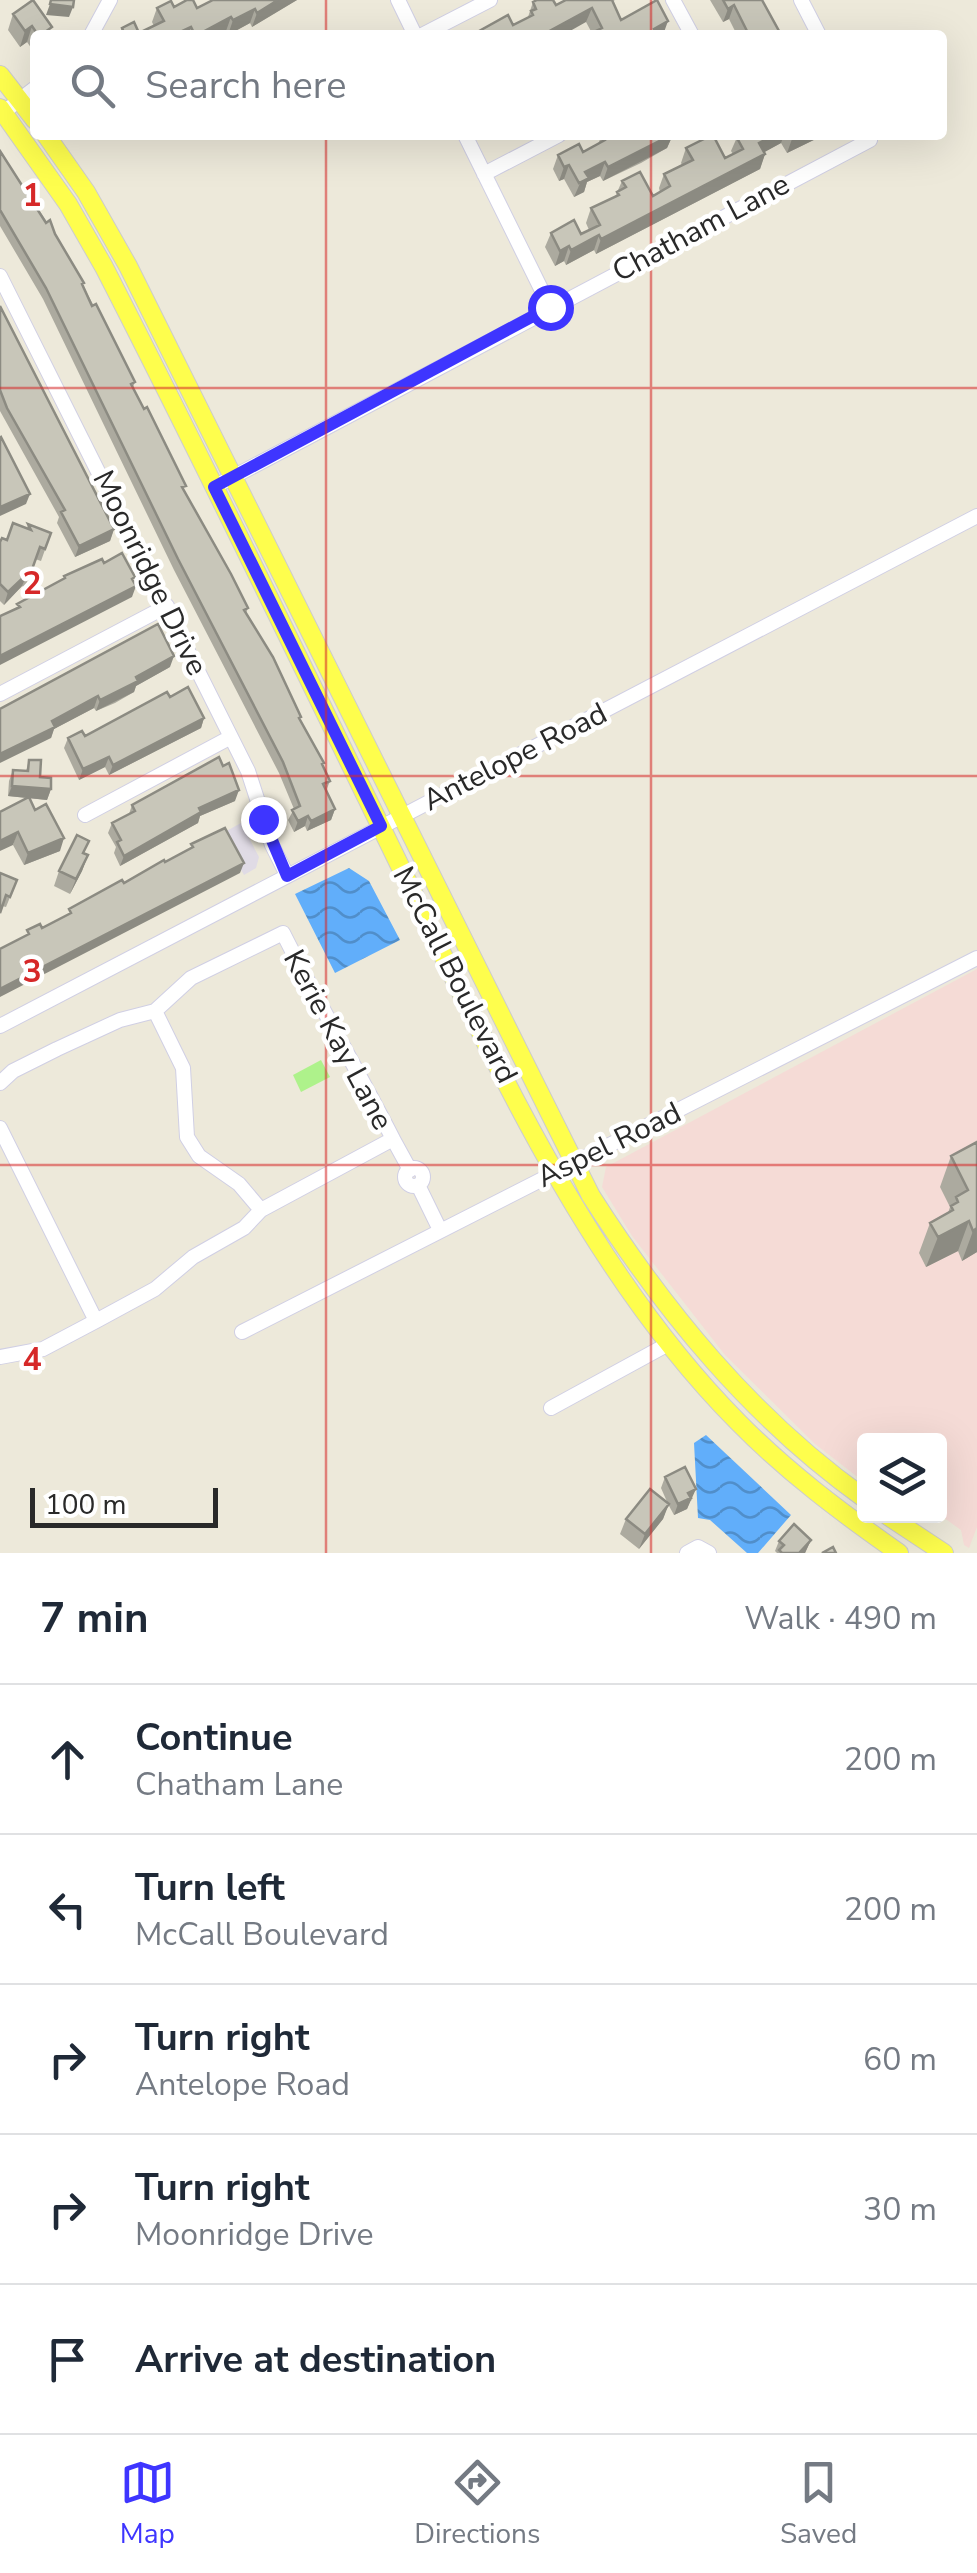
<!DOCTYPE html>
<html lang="en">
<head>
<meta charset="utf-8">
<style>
	:root { --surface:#fff; --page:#f2f2f3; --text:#1f2937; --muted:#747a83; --line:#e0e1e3; --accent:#3e35ff }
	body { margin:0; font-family:"Nunito Sans",sans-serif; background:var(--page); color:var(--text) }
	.controls { position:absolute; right:30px; bottom:30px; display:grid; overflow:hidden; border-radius:10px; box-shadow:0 10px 40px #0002 }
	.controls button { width:90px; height:90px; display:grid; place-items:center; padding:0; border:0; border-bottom:2px solid var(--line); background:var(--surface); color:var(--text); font:50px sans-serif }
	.scale { position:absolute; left:30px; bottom:25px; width:188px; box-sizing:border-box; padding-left:10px; border:5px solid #292929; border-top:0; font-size:28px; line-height:35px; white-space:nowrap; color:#292929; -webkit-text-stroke:8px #fff; paint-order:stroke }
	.stop { position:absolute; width:30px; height:30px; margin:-22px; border:8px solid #3e35ff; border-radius:50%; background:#fff }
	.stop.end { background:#3e35ff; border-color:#fff; box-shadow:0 2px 10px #0008 }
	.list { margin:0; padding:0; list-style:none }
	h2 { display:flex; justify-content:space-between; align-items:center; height:130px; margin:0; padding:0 40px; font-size:42px }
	h2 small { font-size:32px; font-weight:400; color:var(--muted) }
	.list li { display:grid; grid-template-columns:65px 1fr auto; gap:30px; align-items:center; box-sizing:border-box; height:150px; padding:0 40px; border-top:2px solid var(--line) }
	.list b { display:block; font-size:38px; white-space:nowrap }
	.list p { margin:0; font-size:32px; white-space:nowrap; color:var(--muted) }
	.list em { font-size:32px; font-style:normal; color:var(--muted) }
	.icon { flex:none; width:55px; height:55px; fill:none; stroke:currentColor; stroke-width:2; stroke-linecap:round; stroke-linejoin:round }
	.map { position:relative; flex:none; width:977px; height:1553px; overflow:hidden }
	.search { position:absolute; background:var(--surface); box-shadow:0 10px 40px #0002; left:30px; right:30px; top:30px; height:110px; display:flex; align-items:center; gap:25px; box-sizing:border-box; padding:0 35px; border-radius:10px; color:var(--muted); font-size:38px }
	.sheet { height:880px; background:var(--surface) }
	nav { display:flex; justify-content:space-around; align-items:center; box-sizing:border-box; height:140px; border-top:2px solid var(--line); background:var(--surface); font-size:28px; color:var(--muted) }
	nav a { display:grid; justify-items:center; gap:5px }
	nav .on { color:var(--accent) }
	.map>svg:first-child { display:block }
	.industrial { fill:#e0dbe5 }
	.medical { fill:#f5dbd6 }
	.pitch { fill:#aef28b }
	.water { fill:url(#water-waves) }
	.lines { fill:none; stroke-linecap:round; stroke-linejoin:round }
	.minor-casing { stroke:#d0cfe4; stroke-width:16 }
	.major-casing { stroke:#ccc; stroke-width:20 }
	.minor { stroke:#fff; stroke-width:14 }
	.major { stroke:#fefe4d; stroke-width:18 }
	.wall { fill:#acaa9f }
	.shaded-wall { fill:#8c8b82 }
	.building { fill:#c8c6b9; stroke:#8c8b82; stroke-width:2.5 }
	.route { stroke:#3e35ff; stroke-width:12 }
	.grid { fill:none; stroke:#d62828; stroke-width:2.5; stroke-opacity:0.55 }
	.labels { text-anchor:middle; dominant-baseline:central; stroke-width:9; stroke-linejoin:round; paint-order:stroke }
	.street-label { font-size:30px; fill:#292929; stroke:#fff }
	.grid-label { font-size:32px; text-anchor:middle; font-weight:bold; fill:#d62828; stroke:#fff; stroke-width:9; stroke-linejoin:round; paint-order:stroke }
</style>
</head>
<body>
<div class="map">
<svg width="977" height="1553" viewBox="0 0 977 1553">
	<defs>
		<pattern id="water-waves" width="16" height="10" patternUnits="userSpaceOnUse" patternTransform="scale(2.5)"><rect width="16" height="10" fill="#61aefa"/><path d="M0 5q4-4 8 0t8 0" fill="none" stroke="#508eca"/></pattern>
	</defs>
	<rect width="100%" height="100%" fill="#ede9da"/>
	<path class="industrial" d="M241 823 259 857 256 868 244 875 221 834Z"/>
	<path class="medical" d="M977 969V1527L969 1548 964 1545 961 1530 940 1515V1440H864V1482L815 1444 725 1355 632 1236 602 1187 606 1167Z"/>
	<path class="pitch" d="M321 1060 330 1077 301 1092 293 1075Z"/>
	<path class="water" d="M349 868 369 881 400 940 335 973 295 894Z
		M706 1435 791 1515 758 1553H747L710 1520 698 1518 694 1443Z"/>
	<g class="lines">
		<g class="minor-casing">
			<path id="minor" d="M398 0 415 35
				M673 0 692 35
				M801 0 819 35
				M91 35 110 0
				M422 35 490 0
				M0 115 35 88
				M465 135 550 307
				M484 174 559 135
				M0 276 248 771 272 845 287 875
				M214 487 870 140 868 135
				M0 694 167 606
				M85 815 231 737
				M155 1011 183 1068 187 1137 199 1156 239 1184 261 1210
				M0 1026 977 516
				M0 1083 13 1071 57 1049 120 1020 155 1011 191 978 283 933C318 1003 357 1069 393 1139L261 1210 244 1228 193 1257 155 1289 96 1321 43 1349 0 1357
				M0 1128 96 1321
				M393 1139 410 1170
				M405 1177a9 9 0 1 1 18 0a9 9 0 1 1-18 0Z
				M418 1185 440 1230
				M242 1332 977 958
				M551 1408 670 1343
				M687 1553 698 1547 709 1553"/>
		</g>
		<g class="major-casing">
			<path id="major" d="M0 75 35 120
				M0 108 68 204 104 267C199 452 289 639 380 825 480 1028 577 1260 738 1422 787 1472 842 1513 899 1553
				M46 135 86 192 128 266 591 1196C665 1312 752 1418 864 1498
				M888 1516 944 1553"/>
		</g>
		<use href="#minor" class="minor"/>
		<use href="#major" class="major"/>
	</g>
	<path class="wall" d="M213 0H297L252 27 250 23 228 35 226 31 219 35H119L122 28 139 33 154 26 152 22 157 8H197Z
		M566 0H615L613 1 621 20 663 35H593L586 22 513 25 528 17 533 2 556 5Z
		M710 0H762L779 31 778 35H737L729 19 723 22Z
		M13 14 50 35H35V51L34 52 27 42 20 47 8 30Z
		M602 135H679L671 139 667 148 641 163 603 181 600 176 587 182 584 192 574 197 564 179 559 181 553 169 558 155 583 152 598 144Z
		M738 135H824L787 153 781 143 764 152 765 154 760 169 596 254 594 250 566 265 564 261 555 266 545 247 551 233 581 234 589 230 586 223 591 208 615 197 622 181 653 196 660 192 659 188 664 174 682 165 681 163 686 148 725 158 733 154 731 151Z
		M0 151 55 234 135 382 133 387 184 490 248 608 246 613 301 717 300 720 330 781 326 791 335 809 331 820 307 831 305 826 294 832 288 820 294 809 279 773 174 570 43 299 0 226Z
		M0 306 114 529 110 541 75 557 57 523 59 517 0 411Z
		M28 524 51 533 41 561 35 559 25 588 22 586 4 605 0 601V542L27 528Z
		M170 667 136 686 134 692 115 703 96 711 94 708 54 729 51 738 0 709Z
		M170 697 204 718 201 728 109 775 105 767 79 780 64 748 68 738 85 736Z
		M29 760 40 777 51 789 47 800 29 798 60 851 24 865 13 845 27 798 8 796 9 781 13 770 26 771Z
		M235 801 200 816 198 823 120 866 114 853 116 847 108 833 112 823 129 814 132 805Z
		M89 841 84 853 88 855 82 871 70 894 54 886 59 871Z
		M0 873 17 880 6 907 2 906 0 914Z
		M977 1142V1252L962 1261 958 1251 926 1267 919 1253 930 1223 948 1213 950 1207 940 1187 951 1156Z
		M665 1477 692 1500 690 1501 687 1509 674 1515 668 1504 663 1519 639 1549 620 1534 626 1519 668 1504 661 1488Z
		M811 1540 805 1553H777L775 1551 779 1541Z"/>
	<path class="shaded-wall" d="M278 0H297L252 27 257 13Z
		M50 4 73 7 69 17 46 15Z
		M734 5 729 19 723 22 728 9Z
		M592 8 586 22 563 35H542Z
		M255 9 250 23 228 35 233 20Z
		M231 17 226 31 219 35H197Z
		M668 21 663 35H651L654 29Z
		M32 26 27 42 20 47 25 31Z
		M191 27 188 35H174Z
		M667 135H679L671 139 667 148 603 181 608 167Z
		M774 135H784L781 143 754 158 759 143Z
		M799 135H824L787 153 792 139Z
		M765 154 760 169 596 254 601 239Z
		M605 162 600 176 587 182 584 192 574 197 585 172Z
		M569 165 564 179 559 181 564 167Z
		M599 235 594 250 566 265 571 250Z
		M569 246 564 261 555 266 560 251Z
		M30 494 26 504 0 516V507Z
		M114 529 110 541 75 557 79 546Z
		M27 574 22 586 4 605 8 592Z
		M136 586 132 597 0 665V656Z
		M174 656 170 667 136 686 134 692 96 711 100 700 136 677Z
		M98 696 94 708 54 729 51 738 0 763V754L52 721Z
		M204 718 201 728 109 775 113 765Z
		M109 757 105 767 79 780 83 769Z
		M12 786 51 789 47 800 8 796Z
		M239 790 235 801 200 816 198 823 120 866 124 856 199 808Z
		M335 809 331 820 307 831 311 821Z
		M308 816 305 826 294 832 298 821Z
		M18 832 13 845 0 851V841Z
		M64 838 60 851 24 865 28 853Z
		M88 855 82 871 70 894 76 879Z
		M244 863 240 873 0 997V989Z
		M969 1221 958 1251 926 1267 938 1237Z
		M977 1228V1252L962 1261 973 1231Z
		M696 1489 687 1509 674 1515 678 1504 688 1493Z
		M669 1504 663 1519 639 1549 645 1534Z
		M811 1540 805 1553H799Z"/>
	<path class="building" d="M33 0 52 27 41 35H38L32 26 25 31 13 14Z
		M51 0H74L73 7 50 4Z
		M187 0H193L197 8 213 0H278L257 13 255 9 233 20 231 17 197 35H195L191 27 174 35H125L122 28 134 22 139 33 164 21 157 8 171 1 174 7Z
		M537 0H553L556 5 566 0H612L621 20 657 0 668 21 654 29 657 35H595L594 32 602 28 592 8 542 35H472L508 15 513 25 533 15 531 11 536 9 533 2Z
		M723 0H762L779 31 771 35H749L734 5 728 9Z
		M603 135H671L608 167 605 162 585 172 589 178 579 183 569 165 564 167 558 155 579 144 583 152 605 140Z
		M712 135H713L725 158 743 149 736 136 738 135H774L759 143 765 154 601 239 599 235 571 250 569 246 560 251 551 233 574 220 581 234 600 225 591 208 619 195 617 192 626 187 622 181 640 172 653 196 670 186 664 174 693 160 686 148Z
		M0 151 46 223 50 220 55 234 84 283 82 284 92 306 96 304 135 382 131 384 144 409 147 407 186 486 182 487 231 574 248 608 244 610 273 657 301 717 299 718 324 763 322 764 330 781 323 784 335 809 311 821 308 816 298 821 292 810 300 806 283 762 178 559 46 288 0 210Z
		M0 306 114 529 79 546 61 512 65 510 7 408 0 390Z
		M1 437 30 494 0 507V438Z
		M13 523 31 530 28 524 51 533 45 549 40 547 30 575 27 574 8 592 0 584V542L2 538 7 540Z
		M122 553 135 577 132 579 136 586 0 656V616L20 607 17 604 65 578 64 576 102 559 104 563Z
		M158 624 174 656 136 677 138 681 100 700 98 696 52 721 55 727 0 754V709Z
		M188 687 204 718 113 765 109 757 83 769 68 738 82 731 85 736 167 692 170 697Z
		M219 757 223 766 229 763 239 790 199 808 201 812 124 856 117 842 121 840 112 823 135 811 132 805Z
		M29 760H41L40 777 51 778V789L12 786 13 770 28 771Z
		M29 797 35 810 46 804 64 838 28 853 18 832 0 841V812Z
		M225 828 244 863 0 989V949L29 934 27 930 40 924 42 928 71 913 69 909 122 880 124 883 164 860 165 862 193 847 191 844Z
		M77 835 89 841 83 853 88 855 76 879 59 871Z
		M0 873 17 880 10 897 6 895 0 913Z
		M977 1142V1228L973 1231 969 1221 938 1237 930 1223 953 1210 951 1206 958 1202 956 1197 968 1190 951 1156Z
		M685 1467 696 1489 688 1493 691 1498 678 1504 665 1477Z
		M650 1489 669 1504 645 1534 626 1519Z
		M794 1524 811 1540 799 1553H782L779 1550 784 1545 779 1541Z
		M833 1547 836 1553H822Z"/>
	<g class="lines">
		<path class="route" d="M263 819 287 876 381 826 214 487 550 307"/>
	</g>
	<path class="grid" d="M326 0V35M651 0V35M326 135V1553M651 135V1553M0 388H977M0 776H977M0 1165H977"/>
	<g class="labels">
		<g class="street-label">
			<text transform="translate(701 228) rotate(-28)">Chatham Lane</text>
			<text transform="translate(150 573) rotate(64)">Moonridge Drive</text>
			<text transform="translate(515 757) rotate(-27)">Antelope Road</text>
			<text transform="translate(455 975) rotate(63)">McCall Boulevard</text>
			<text transform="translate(338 1040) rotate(62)">Kerie Kay Lane</text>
			<text transform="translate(609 1145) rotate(-26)">Aspel Road</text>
		</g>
	</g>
	<g class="grid-label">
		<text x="32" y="206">1</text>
		<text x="32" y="594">2</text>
		<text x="32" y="982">3</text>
		<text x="32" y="1370">4</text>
	</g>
</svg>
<div class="controls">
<button><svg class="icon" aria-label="layers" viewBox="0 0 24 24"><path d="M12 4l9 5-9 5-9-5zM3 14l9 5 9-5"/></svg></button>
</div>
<div class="scale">100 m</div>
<div class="stop" style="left:550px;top:307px"></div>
<div class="stop end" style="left:263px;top:819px"></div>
<div class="search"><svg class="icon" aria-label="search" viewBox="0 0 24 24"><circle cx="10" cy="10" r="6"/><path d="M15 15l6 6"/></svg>Search here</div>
</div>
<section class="sheet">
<h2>7 min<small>Walk · 490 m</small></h2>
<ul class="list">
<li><svg class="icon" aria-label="ahead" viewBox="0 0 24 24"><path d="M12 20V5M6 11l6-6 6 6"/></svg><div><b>Continue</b><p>Chatham Lane</p></div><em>200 m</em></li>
<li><svg class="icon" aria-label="left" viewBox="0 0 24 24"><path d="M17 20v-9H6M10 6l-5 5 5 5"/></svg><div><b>Turn left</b><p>McCall Boulevard</p></div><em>200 m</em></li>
<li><svg class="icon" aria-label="right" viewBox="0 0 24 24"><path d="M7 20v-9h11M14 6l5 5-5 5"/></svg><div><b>Turn right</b><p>Antelope Road</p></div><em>60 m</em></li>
<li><svg class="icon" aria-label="right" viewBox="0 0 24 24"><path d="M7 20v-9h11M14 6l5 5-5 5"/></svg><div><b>Turn right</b><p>Moonridge Drive</p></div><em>30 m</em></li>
<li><svg class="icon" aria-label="arrive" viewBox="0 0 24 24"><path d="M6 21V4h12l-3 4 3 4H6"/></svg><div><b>Arrive at destination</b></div></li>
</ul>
</section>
<nav>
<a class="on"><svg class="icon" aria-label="map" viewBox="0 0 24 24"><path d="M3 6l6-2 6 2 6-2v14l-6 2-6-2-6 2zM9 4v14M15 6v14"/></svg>Map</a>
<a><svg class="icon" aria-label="directions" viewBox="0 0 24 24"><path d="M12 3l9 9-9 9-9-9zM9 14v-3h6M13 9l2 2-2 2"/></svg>Directions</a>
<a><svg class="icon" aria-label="saved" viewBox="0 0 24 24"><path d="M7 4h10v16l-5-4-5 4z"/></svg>Saved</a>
</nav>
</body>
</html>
